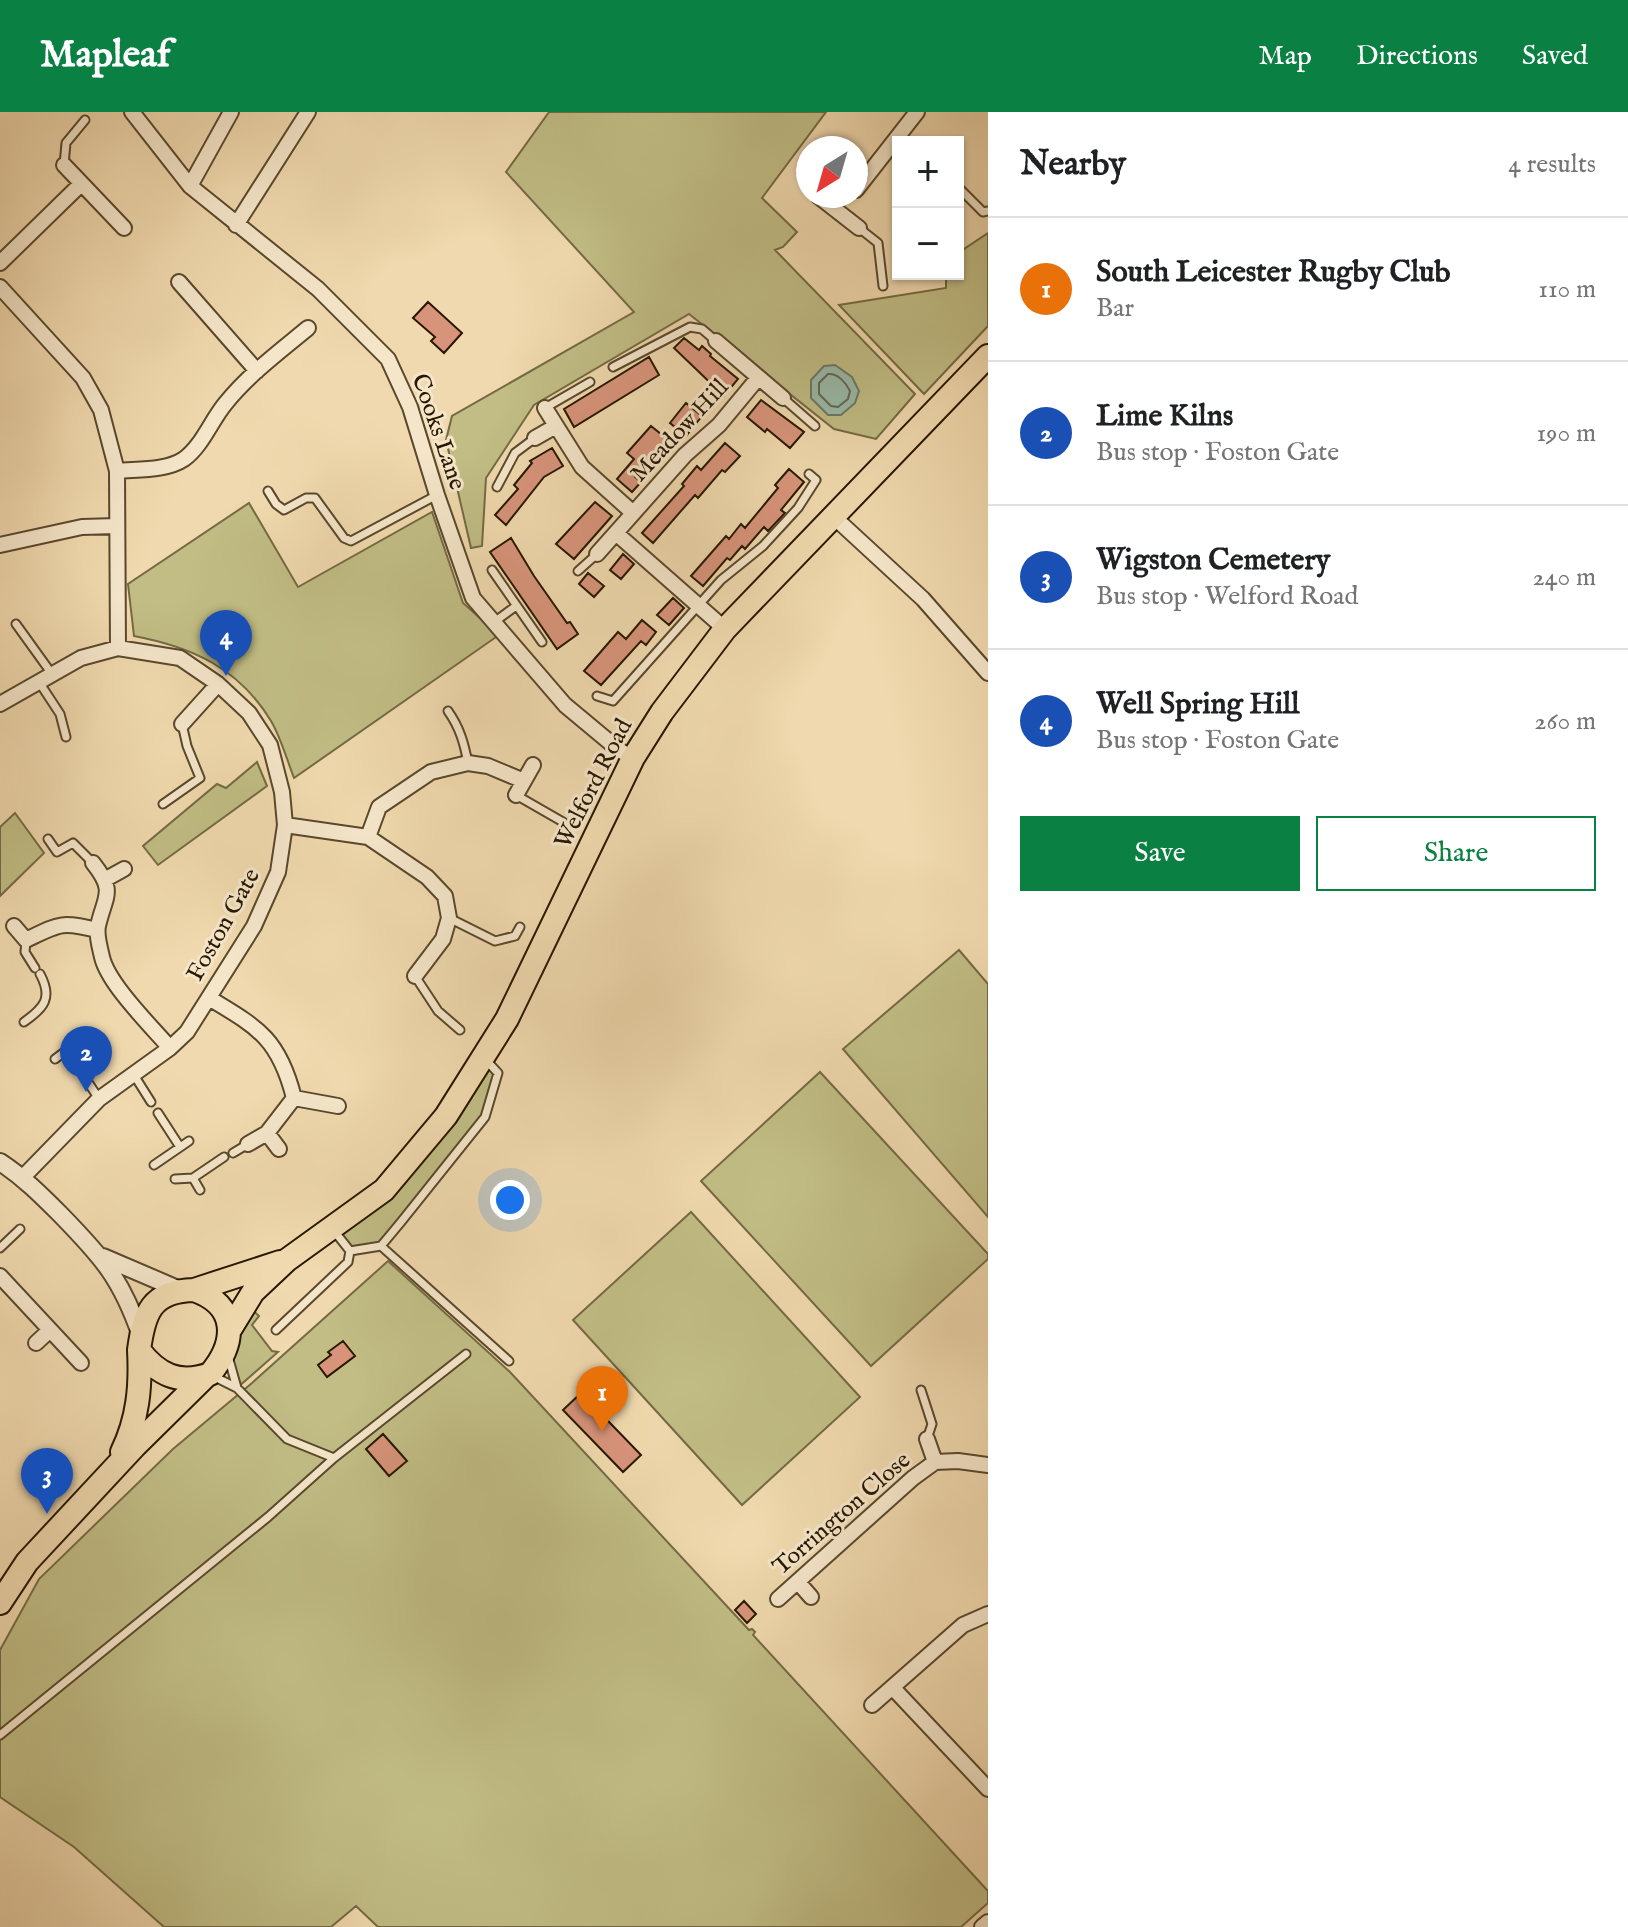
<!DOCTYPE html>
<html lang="en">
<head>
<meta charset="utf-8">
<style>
	:root { --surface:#fff; --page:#f6f6f6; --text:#202124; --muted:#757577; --line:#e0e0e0; --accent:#0b8043 }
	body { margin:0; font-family:"IM FELL English",serif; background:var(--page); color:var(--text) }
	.controls { position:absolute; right:24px; top:24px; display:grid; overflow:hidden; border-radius:0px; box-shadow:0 2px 6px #0004 }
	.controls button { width:72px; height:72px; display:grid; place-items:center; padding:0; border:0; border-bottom:2px solid var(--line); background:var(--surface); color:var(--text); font:40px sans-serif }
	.compass { position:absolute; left:796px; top:24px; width:72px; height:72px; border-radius:50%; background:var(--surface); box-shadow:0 2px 6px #0004; rotate:217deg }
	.you { position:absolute; left:510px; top:1088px; width:28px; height:28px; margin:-20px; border:6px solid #fff; border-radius:50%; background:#1a73e8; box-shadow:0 0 0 12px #1a73e833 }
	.badge { display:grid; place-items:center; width:52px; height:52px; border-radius:50%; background:var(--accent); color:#fff; font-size:26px; font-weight:700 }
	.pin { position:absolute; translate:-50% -66px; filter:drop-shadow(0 2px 4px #0008) }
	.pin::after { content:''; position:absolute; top:42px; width:28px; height:24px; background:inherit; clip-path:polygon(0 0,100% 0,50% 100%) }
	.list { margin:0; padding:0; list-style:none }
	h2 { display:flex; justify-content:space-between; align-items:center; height:104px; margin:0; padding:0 32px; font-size:34px }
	h2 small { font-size:26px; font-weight:400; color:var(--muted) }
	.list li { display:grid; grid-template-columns:52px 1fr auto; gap:24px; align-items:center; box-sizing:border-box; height:144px; padding:0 32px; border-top:2px solid var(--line) }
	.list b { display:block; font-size:30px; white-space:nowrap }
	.list p { margin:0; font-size:26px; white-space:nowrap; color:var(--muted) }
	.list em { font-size:26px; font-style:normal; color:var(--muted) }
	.actions { display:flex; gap:16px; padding:24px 32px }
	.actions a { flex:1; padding:18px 0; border:2px solid var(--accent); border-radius:0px; text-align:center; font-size:28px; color:var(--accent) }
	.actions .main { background:var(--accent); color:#fff }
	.map { position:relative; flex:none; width:988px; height:1815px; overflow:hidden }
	header { display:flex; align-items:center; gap:48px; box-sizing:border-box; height:112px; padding:0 40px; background:var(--accent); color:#fff }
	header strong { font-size:38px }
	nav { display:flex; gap:44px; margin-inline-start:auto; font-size:28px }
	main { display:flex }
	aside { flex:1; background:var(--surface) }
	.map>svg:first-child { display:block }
	.green { fill:#c1bd85; stroke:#746a43; stroke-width:2 }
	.water { fill:#9abaa9; stroke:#6c7966; stroke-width:2 }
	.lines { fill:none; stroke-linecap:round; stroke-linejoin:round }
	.shore { stroke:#606855; stroke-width:2 }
	.building { fill:#d8947b; stroke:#271701; stroke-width:2 }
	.service-casing { stroke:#59482c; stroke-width:11 }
	.minor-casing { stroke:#59482c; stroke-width:18 }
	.tertiary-casing { stroke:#59482c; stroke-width:20 }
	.primary-casing { stroke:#271701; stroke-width:26 }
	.service { stroke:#f5e6ca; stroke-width:7 }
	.minor { stroke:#f5e6ca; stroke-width:14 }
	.tertiary { stroke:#f5e6ca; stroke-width:16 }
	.primary { stroke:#f0d9ae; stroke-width:22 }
	.labels { text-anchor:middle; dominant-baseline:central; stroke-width:6; stroke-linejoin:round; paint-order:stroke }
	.street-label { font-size:24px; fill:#271701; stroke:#f5e6ca }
</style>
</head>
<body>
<header>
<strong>Mapleaf</strong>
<nav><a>Map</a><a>Directions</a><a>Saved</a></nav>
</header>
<main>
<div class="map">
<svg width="988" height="1815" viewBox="0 0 988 1815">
	<rect width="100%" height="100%" fill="#f0d9ae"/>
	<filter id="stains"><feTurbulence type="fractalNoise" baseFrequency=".0025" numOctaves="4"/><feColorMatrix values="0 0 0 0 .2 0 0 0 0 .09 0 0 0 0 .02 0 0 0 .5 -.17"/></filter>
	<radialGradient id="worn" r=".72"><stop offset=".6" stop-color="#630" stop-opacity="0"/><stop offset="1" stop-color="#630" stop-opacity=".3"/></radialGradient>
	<path class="green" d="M549 0H826L762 86 797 120 783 135 775 138 915 282 876 327 834 317 689 202 534 293 486 366 482 434 471 436 446 328 452 304 634 200 506 60Z
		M988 121V214L924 282 839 193 946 176V162H958V141Z
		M249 391 298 475 432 400 463 491 499 523 294 666C287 648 281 626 271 609 239 556 192 535 134 524L128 472Z
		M257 650 267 674 158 753 143 734 217 672 226 676Z
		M15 701 44 741 0 784V715Z
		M959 838 988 872V1105L843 937Z
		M483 945 498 961 485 1005 381 1134 350 1139 332 1117 384 1078Z
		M820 960 988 1142V1147L871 1254 701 1069Z
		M691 1100 860 1285 742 1393 573 1208Z
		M388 1149 510 1260 749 1518 752 1517 755 1520 753 1523 988 1779V1791L961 1815H378L356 1794 331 1815H164L74 1735 0 1685V1538L39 1467 173 1337 252 1271Z
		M245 1191 259 1204 252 1213 272 1239 278 1240 237 1276 226 1238Z"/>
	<path class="water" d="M835 253 852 265 859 279 855 291 841 303H828L811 286V268L824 254Z"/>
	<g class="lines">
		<path class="shore" d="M828 262C838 261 846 271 850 279L848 287 838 295 831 294 819 282V271Z"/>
	</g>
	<path class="building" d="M428 190 462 221 444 241 431 229 435 225 413 206Z
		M684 226 699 238 702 234 711 242 710 244 738 267 724 284 674 236Z
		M649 245 659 263 574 315 564 297Z
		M761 288 804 320 790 336 767 317 765 320 747 305Z
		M686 291 702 304 686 324 670 311Z
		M651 314 667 327 635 365 641 370 632 380 617 367 634 347 627 341Z
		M725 331 740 344 725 360 722 358 698 386 695 383 653 431 642 421 684 374 682 372 697 354 701 358Z
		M552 336 563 354 544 365 506 413 495 403 518 377 514 373 532 351 530 349Z
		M789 357 804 370 781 398 785 401 768 419 764 415 745 437 742 434 730 448 727 446 703 474 691 464 726 424 729 427 741 412 745 416 778 376 775 373Z
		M595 390 612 404 574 447 556 432Z
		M511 426 534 464 567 511 570 510 578 522 557 537 490 440Z
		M623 442 634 452 621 467 610 458Z
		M588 461 604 474 594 485 579 472Z
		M673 486 684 496 669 513 657 503Z
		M642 508 656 520 646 533 641 529 601 573 584 559 618 520 626 527Z
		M343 1229 355 1244 327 1265 318 1253 331 1243 328 1240Z
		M581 1281 641 1343 623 1360 563 1298Z
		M383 1322 407 1349 389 1364 366 1337Z
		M744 1489 756 1502 747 1511 735 1498Z"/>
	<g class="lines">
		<g class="service-casing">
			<path id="service" d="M64 53 66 31 85 8
				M958 75 983 100 988 99
				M859 116 878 131 883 174
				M613 255 690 215 702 217 716 229
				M783 286 815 314
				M545 296 590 270
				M497 375 515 341 535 326
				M268 379 276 392 284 398 306 386H315L344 426 351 429 437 383
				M492 458 542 530
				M578 459 597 442
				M493 511 516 494
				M16 512 52 562
				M39 570 60 602 66 625
				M597 584 613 589 721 468 763 434 798 396 816 368 809 362
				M448 599C460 616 464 631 468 651
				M516 683 563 710
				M163 692 200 666 187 634 182 612
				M48 727 57 740 73 731 93 751
				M449 806 495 829 515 824 520 815
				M26 829 25 840 35 856
				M415 864 438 899 460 918
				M24 910C44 896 53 886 40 862
				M55 947 67 938 99 987
				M134 963 151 990
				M158 1001 180 1035
				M233 1041 248 1032
				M154 1053 189 1029
				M193 1066 224 1045
				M175 1067 193 1066 200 1078
				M335 1120 350 1139 381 1134 401 1110 485 1005 498 961 485 947
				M381 1134 509 1249
				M0 1136 20 1117
				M276 1218 348 1150 350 1139
				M228 1244 237 1276
				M211 1263 237 1276 287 1327 334 1346
				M921 1278 932 1312 927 1327
				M0 1623 268 1405 334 1346 466 1242"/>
		</g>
		<g class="minor-casing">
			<path id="minor" d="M132 0 190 74 318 177 388 247 410 295 437 383 473 486 565 593 619 638 633 646
				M64 53 124 116
				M190 74 231 0
				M856 78 917 0
				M818 84 859 116
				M236 113 308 0
				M0 151 81 72
				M179 170 257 259
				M0 175 83 266 101 298 117 359 118 536
				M716 229 783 286
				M545 296 582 355 632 400
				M535 326 556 314
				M117 359C138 357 166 359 184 347 202 334 211 309 225 292 248 263 279 240 308 216
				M834 405 923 487 988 561
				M617 422 725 517
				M0 433 82 415 117 414
				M597 442 685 343 719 313 758 266
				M0 592 81 546 118 536 180 546 218 572 249 601 270 633 282 680 285 713 278 760 254 814 187 920 170 936 99 987 23 1065
				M182 612 218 572
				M516 683 533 653
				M285 713 368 725 427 765 445 784 449 806 443 827 415 864
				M368 725 379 695 431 660 468 651 488 654 524 669
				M93 751C116 780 105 783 98 814 96 823 100 836 102 845 108 872 152 915 170 936
				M106 767 124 757
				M14 814 26 828C59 812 61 809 97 818
				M209 886C259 916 279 927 294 986L267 1021 248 1032
				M294 986 338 994
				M267 1021 279 1037
				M0 1164 81 1251
				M36 1231 50 1218
				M927 1327 935 1350
				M798 1470 811 1485
				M778 1487 913 1366 935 1350 958 1349 988 1353
				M893 1576 988 1677
				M872 1593 963 1513 988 1502
				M982 1815 988 1810"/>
		</g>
		<g class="tertiary-casing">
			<path id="tertiary" d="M0 1050C23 1065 41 1083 60 1102 102 1145 121 1166 141 1224
				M103 1145 180 1178"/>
		</g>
		<g class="primary-casing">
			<path id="primary" d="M194 1178C238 1193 237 1230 210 1262 179 1273 158 1263 139 1238 144 1201 151 1179 194 1178L280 1150
				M231 1216 253 1180 287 1148 384 1078 446 1004 507 907 633 646 662 600 725 517 988 244
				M122 1340C138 1307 141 1275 139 1238
				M0 1491 27 1450 135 1334 205 1265"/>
		</g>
		<use href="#service" class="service"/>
		<use href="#minor" class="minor"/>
		<use href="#tertiary" class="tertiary"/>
		<use href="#primary" class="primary"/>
	</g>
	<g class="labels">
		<g class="street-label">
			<text transform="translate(680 319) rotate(-47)">Meadow Hill</text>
			<text transform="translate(438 320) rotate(71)">Cooks Lane</text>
			<text transform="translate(594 672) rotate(-63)">Welford Road</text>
			<text transform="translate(224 813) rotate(-61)">Foston Gate</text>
			<text transform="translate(842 1402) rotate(-41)">Torrington Close</text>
		</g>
	</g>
	<rect width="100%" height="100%" filter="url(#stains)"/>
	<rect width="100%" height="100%" fill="url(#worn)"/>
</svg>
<div class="controls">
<button>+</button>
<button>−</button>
</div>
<svg class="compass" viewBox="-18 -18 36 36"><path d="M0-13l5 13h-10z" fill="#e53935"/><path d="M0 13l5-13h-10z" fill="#757577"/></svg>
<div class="you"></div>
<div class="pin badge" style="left:602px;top:1320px;background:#e8710a">1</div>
<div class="pin badge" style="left:86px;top:980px;background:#1a4fb4">2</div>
<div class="pin badge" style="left:47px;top:1402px;background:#1a4fb4">3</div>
<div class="pin badge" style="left:226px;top:564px;background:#1a4fb4">4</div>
</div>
<aside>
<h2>Nearby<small>4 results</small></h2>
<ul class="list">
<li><span class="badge" style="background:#e8710a">1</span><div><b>South Leicester Rugby Club</b><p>Bar</p></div><em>110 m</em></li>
<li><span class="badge" style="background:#1a4fb4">2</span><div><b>Lime Kilns</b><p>Bus stop · Foston Gate</p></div><em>190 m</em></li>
<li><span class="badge" style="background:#1a4fb4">3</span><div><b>Wigston Cemetery</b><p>Bus stop · Welford Road</p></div><em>240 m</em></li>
<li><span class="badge" style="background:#1a4fb4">4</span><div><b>Well Spring Hill</b><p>Bus stop · Foston Gate</p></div><em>260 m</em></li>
</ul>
<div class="actions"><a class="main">Save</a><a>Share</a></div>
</aside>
</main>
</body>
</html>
